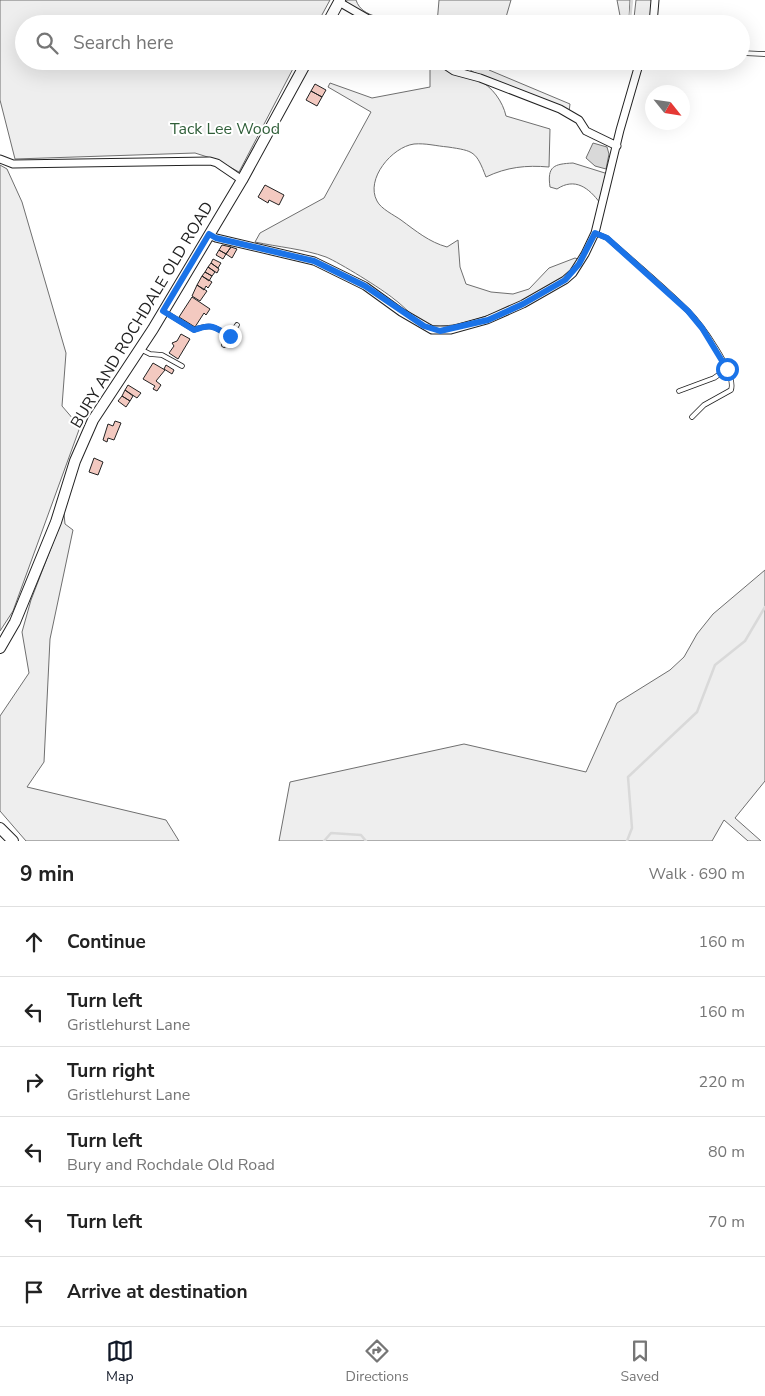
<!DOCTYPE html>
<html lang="en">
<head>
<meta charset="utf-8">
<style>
	:root { --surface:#fff; --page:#f6f6f6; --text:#222; --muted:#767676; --line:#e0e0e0; --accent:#111827 }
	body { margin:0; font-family:"Nunito Sans",sans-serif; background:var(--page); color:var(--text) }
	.compass { position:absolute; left:645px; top:85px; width:45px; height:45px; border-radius:50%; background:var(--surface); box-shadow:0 5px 20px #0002; rotate:120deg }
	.stop { position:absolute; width:15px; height:15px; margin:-11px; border:4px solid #1a73e8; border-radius:50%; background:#fff }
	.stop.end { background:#1a73e8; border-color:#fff; box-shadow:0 1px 5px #0008 }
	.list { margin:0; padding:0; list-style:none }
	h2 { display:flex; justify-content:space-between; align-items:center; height:65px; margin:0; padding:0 20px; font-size:21px }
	h2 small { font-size:16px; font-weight:400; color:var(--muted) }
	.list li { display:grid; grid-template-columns:32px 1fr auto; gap:15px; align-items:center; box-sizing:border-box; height:70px; padding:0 20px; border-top:1px solid var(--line) }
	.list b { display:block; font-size:19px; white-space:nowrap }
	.list p { margin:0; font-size:16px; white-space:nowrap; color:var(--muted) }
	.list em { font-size:16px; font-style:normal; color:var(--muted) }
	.icon { flex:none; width:28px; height:28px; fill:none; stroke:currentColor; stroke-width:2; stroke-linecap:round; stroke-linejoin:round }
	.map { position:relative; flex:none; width:765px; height:841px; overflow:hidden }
	.search { position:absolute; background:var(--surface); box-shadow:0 5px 20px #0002; left:15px; right:15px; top:15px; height:55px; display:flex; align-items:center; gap:12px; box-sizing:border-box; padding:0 18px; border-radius:28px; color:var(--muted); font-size:19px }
	.sheet { height:485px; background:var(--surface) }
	nav { display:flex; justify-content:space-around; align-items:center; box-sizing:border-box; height:70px; border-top:1px solid var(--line); background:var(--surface); font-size:14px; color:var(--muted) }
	nav a { display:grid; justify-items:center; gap:2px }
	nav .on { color:var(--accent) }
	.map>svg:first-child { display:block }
	.green { fill:#eee; stroke:#6f6f6f }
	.water { fill:#d9d9d9; stroke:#6f6f6f }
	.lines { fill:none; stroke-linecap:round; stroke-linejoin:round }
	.stream { stroke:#d9d9d9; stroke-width:2.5 }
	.building { fill:#f3c9c0; stroke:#222 }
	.lane-casing { stroke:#222; stroke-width:5.5 }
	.street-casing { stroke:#222; stroke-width:9 }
	.secondary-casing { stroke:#222; stroke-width:12 }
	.lane { stroke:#fff; stroke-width:4 }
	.street { stroke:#fff; stroke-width:7 }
	.secondary { stroke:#fff; stroke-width:10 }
	.route { stroke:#1a73e8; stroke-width:6 }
	.labels { text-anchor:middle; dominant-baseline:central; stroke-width:4; stroke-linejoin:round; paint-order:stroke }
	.park-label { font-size:16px; fill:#2f5e38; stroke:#fff }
	.street-label { font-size:16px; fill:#222; stroke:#fff }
</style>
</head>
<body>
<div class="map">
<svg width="765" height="841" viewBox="0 0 765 841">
	<rect width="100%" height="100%" fill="#fff"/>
	<path class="green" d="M0 0H330L317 24H24V61H297L239 172 217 160 195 153 15 159 0 100Z
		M347 0H356C362 19 388 17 403 24H380L346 2Z
		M439 0H511L504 24H437Z
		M617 0H630L629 20 633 24 621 21Z
		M636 0H653L650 24H641L634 18Z
		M430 61C438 62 444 69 451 73 459 77 469 76 478 80 492 86 503 102 506 116L550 129 549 167C526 165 507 167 486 177 476 151 474 151 448 147 436 146 426 143 414 144 392 147 365 179 377 201 381 209 394 215 401 220 416 231 429 242 447 247L458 240 460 267 466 284 491 292 513 294 529 289 549 268 575 258 578 259C575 264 572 271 567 275 545 294 455 336 427 324 414 319 405 307 394 299 382 289 340 263 326 257 304 249 278 247 255 242L260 233 324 198 371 112 328 87 330 83 372 98 430 87Z
		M470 61H492L489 70 570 104 569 112 471 71Z
		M573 163 608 174 600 203C589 188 575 177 557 189L550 187C547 166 554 164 573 163Z
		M0 165 7 169 22 202 66 353 62 406 80 427 13 611 0 631Z
		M64 514 65 524 73 530 50 639 44 762 27 787 166 820 179 841H26L0 811V716L29 673 22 632 31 600Z
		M765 570V781L735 818 761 841H748L724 820 712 841H279L290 782 464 744 586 772 617 703 670 670 684 657 697 634 713 614Z"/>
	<path class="water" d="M593 143 607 147 609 154 606 169 595 166 586 158Z"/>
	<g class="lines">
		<path class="stream" d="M632 0 630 19 636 24
			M324 841 331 833 361 835 366 841
			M627 841 632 828 628 777 697 712 715 665 745 641 765 607"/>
	</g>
	<path class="building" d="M315 84 326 90 322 97 311 91Z
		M311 91 322 97 317 106 306 100Z
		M265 185 284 195 279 205 269 200 268 203 258 197Z
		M222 245 231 247 226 254 219 250Z
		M231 247 237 249 232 258 226 254Z
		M219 250 226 254 223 259 216 255Z
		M213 259 221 263 218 268 211 263Z
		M211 263 219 269 217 273 208 267Z
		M208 267 215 272 212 276 205 272Z
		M205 272 212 276 209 281 202 276Z
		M202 276 212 282 208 288 206 286 204 290 197 285Z
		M197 285 207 291 200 301 192 296Z
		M192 297 210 309 206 315 204 313 195 327 179 317Z
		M181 334 190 339 178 359 169 353 174 346 172 343 177 341Z
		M153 363 165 370 156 381 161 385 157 391 153 389 155 386 143 379Z
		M166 365 174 370 172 374 164 369Z
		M128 385 141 393 137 398 125 390Z
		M125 390 133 396 130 401 122 396Z
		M122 396 130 401 126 407 118 401Z
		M115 421 121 423 114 440 108 438 107 442 103 440 108 424 113 426Z
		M94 458 103 462 98 475 89 472Z"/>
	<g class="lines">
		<g class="lane-casing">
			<path id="lane" d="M741 53 765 54
				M595 233 607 238C634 262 662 285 688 311 700 323 737 373 731 390L704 405 692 417
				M165 312 194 330C211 323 214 327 231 336
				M224 345 237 325
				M142 350 150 354 162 355 182 366
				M679 391 714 378 727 369"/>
		</g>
		<g class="street-casing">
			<path id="street" d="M339 2 377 24
				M653 24 655 0
				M439 61 454 71 480 78 560 109 579 120 586 131 617 146
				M0 159 13 164 210 161 217 163 242 180
				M209 235 216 238 314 261 365 286 401 312 432 330H451L487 320 523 304 565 280 573 273 585 254 595 233 620 130 640 61"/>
		</g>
		<g class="secondary-casing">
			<path id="secondary" d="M327 24 340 0
				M0 648 15 622 56 522 75 461 93 420 153 329 242 180 307 61
				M0 828 13 841"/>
		</g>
		<use href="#lane" class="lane"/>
		<use href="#street" class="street"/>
		<use href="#secondary" class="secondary"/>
	</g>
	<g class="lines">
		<path class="route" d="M230 336C213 327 213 323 194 330L163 311 209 234 216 238 314 261 365 286 424 326 440 331 488 320 523 304 565 280 579 264 595 233 607 238 688 311 702 328 727 369"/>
	</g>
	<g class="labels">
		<g class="park-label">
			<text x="225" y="129">Tack Lee Wood</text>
		</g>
		<g class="street-label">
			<text transform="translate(142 315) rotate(-59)">BURY AND ROCHDALE OLD ROAD</text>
		</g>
	</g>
</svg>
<svg class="compass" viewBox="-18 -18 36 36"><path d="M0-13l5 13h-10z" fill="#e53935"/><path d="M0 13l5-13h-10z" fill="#767676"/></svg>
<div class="stop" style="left:727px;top:369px"></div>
<div class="stop end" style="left:230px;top:336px"></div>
<div class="search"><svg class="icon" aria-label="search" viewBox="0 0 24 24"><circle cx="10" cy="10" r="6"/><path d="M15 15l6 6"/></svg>Search here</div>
</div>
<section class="sheet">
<h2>9 min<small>Walk · 690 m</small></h2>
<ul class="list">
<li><svg class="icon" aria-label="ahead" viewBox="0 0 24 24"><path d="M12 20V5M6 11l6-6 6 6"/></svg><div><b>Continue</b></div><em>160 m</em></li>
<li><svg class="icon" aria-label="left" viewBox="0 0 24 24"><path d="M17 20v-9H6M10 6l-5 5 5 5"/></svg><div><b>Turn left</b><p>Gristlehurst Lane</p></div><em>160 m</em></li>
<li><svg class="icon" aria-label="right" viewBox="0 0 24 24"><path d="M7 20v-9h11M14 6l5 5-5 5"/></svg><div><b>Turn right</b><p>Gristlehurst Lane</p></div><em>220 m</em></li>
<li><svg class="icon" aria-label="left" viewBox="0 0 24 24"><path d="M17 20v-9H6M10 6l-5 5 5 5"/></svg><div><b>Turn left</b><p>Bury and Rochdale Old Road</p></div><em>80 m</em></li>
<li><svg class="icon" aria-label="left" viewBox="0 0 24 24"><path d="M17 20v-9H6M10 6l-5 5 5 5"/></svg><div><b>Turn left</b></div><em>70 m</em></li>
<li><svg class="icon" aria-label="arrive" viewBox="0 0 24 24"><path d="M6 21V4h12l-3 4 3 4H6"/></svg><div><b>Arrive at destination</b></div></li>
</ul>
</section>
<nav>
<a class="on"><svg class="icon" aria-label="map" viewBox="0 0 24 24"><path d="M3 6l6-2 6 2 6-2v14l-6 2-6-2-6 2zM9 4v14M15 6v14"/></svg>Map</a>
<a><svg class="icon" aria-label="directions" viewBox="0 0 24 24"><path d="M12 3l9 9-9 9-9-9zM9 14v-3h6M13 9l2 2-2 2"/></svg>Directions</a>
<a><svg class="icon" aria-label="saved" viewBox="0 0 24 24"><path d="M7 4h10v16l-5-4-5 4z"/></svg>Saved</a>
</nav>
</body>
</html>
